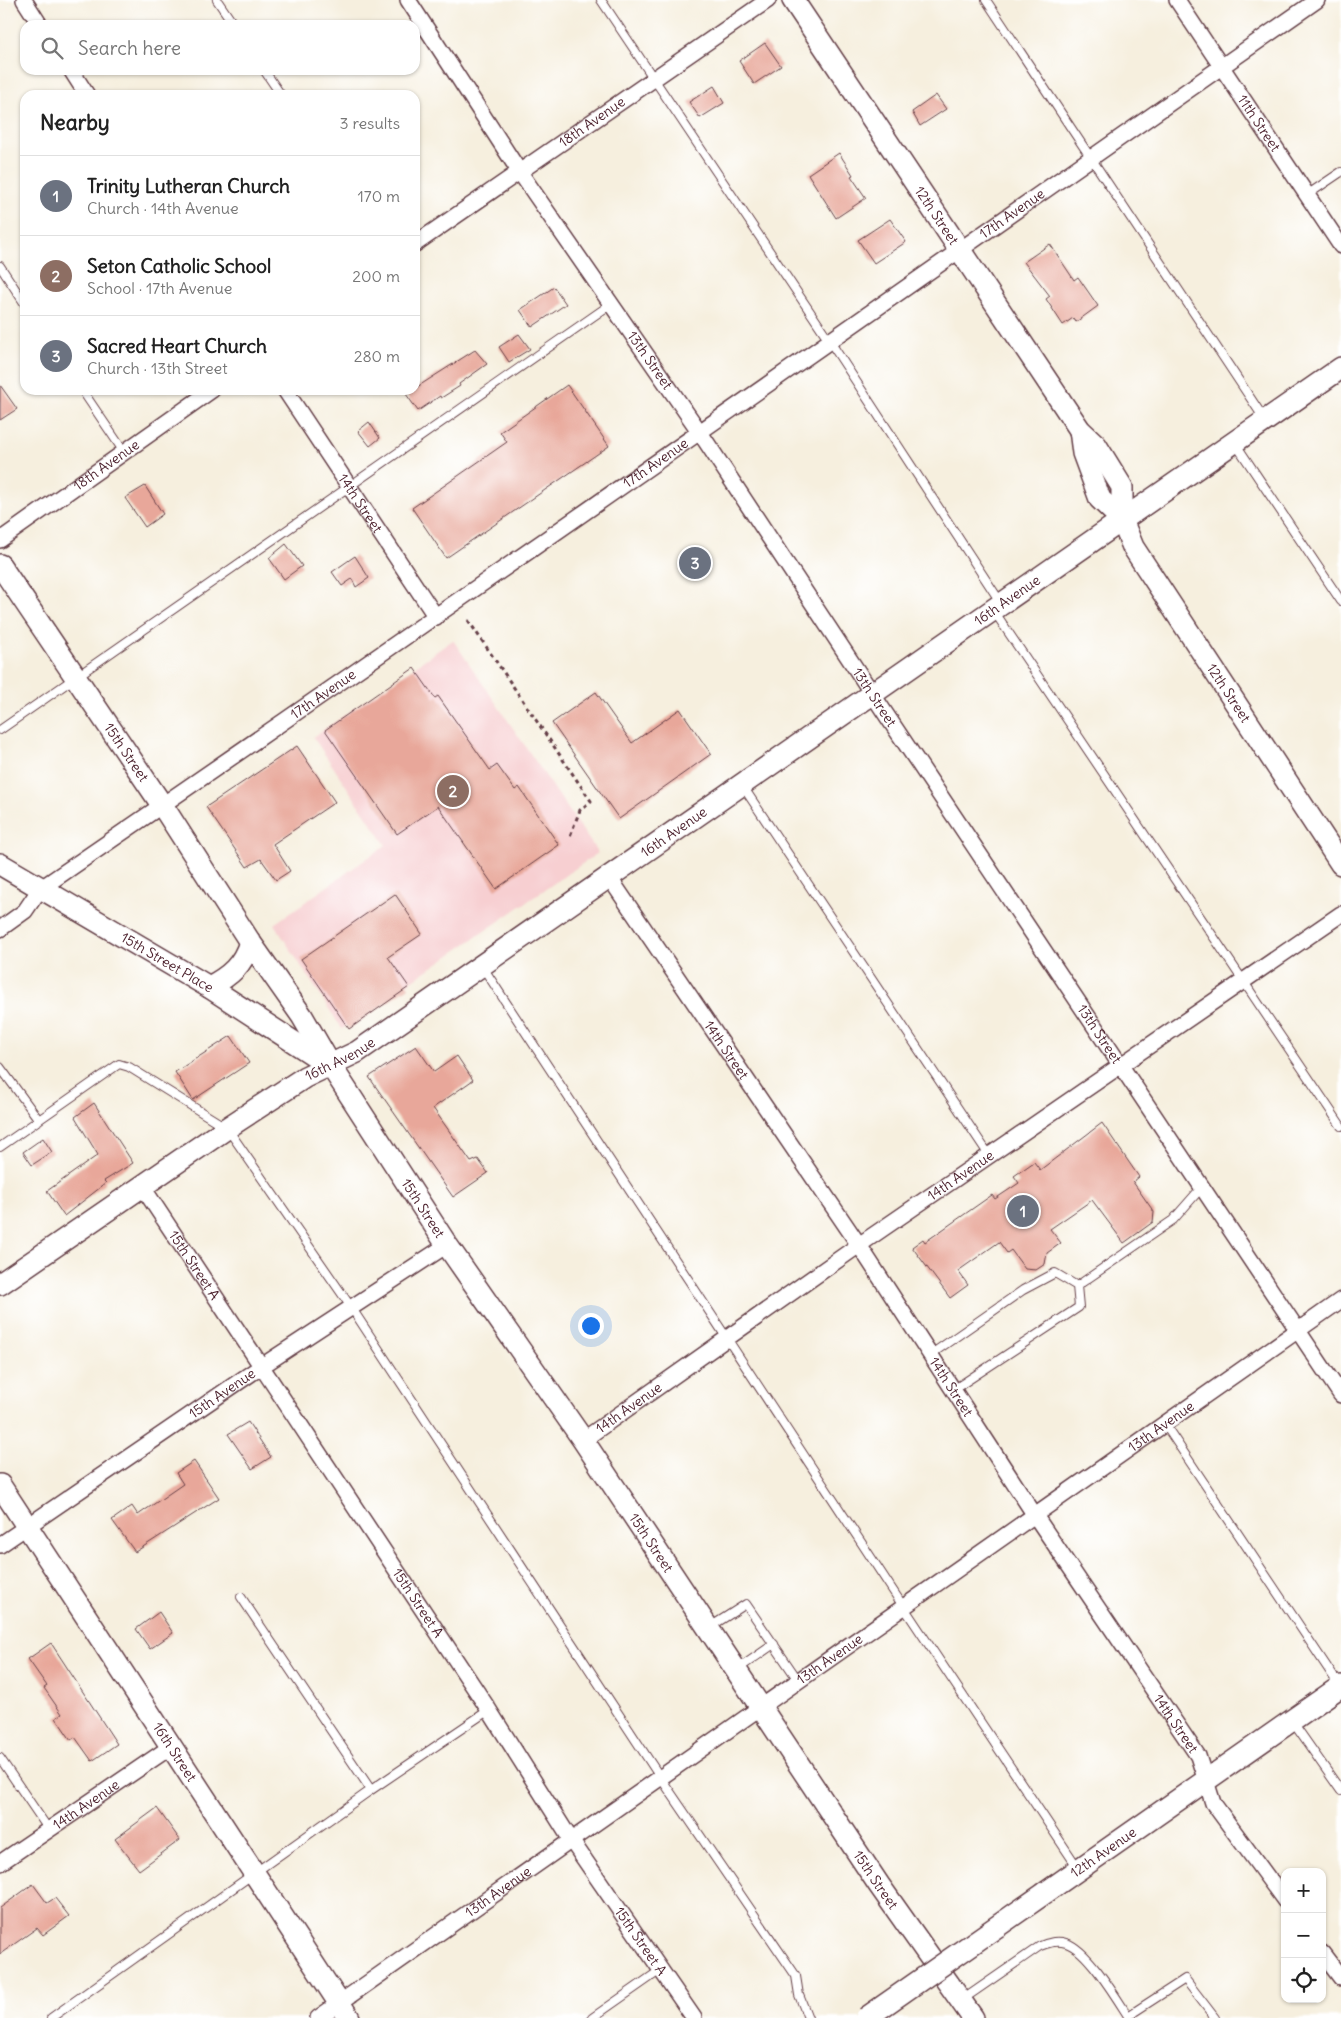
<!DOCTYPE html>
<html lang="en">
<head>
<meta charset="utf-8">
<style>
	:root { --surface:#fff; --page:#f6f6f6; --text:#222; --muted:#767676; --line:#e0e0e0; --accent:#1a73e8 }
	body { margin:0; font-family:Delius,sans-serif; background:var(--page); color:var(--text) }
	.controls { position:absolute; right:15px; bottom:15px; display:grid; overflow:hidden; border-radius:10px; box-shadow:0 1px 4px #0004 }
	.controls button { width:45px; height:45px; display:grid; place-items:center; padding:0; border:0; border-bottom:1px solid var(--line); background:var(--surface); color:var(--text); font:25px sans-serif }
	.you { position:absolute; left:590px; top:1325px; width:18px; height:18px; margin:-12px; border:4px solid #fff; border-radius:50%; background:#1a73e8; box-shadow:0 0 0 8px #1a73e833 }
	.badge { display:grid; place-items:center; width:32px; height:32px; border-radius:50%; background:var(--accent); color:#fff; font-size:16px; font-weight:700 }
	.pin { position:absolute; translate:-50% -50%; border:2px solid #fff; box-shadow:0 1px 5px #0006 }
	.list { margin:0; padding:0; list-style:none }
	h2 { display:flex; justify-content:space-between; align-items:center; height:65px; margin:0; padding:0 20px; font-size:21px }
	h2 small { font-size:16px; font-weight:400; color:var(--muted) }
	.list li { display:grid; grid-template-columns:32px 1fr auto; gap:15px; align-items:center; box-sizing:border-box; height:80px; padding:0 20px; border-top:1px solid var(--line) }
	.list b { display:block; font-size:19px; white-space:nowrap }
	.list p { margin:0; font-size:16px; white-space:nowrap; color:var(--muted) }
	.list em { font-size:16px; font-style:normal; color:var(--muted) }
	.icon { flex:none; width:28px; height:28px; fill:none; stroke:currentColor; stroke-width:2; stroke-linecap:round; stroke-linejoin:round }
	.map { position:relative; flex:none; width:1341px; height:2018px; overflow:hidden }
	.search { position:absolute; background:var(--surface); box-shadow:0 1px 4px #0004; left:20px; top:20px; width:400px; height:55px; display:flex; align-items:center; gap:12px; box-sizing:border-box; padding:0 18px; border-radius:15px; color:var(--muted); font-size:19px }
	.panel { position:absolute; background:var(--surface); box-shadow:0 1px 4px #0004; left:20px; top:90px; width:400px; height:305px; border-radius:15px }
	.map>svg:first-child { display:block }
	.built { fill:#f7cfd1 }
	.building { fill:#e8a79a }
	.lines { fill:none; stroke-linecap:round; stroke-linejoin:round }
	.lane-casing { stroke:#643e46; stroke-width:10 }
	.street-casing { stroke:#643e46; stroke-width:18 }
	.secondary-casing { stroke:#643e46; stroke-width:24 }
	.path { stroke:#643e46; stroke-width:3; stroke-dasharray:4 4; stroke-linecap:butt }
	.lane { stroke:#fff; stroke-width:8 }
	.street { stroke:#fff; stroke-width:15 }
	.secondary { stroke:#fff; stroke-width:21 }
	.secondary-bridge-casing { stroke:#643e46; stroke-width:24; stroke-linecap:butt }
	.secondary-bridge { stroke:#fff; stroke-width:21 }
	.labels { text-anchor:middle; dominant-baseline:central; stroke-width:4.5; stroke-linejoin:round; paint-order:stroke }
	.street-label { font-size:14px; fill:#4a1f2b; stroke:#fff }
</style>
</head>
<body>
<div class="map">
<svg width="1341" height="2018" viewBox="0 0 1341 2018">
	<rect width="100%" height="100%" fill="#fff"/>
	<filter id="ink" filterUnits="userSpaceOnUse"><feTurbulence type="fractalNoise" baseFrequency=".02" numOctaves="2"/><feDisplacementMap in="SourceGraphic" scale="10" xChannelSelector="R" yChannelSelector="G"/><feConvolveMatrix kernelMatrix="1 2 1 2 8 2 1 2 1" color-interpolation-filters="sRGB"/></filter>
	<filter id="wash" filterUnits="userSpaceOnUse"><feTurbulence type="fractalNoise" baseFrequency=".0096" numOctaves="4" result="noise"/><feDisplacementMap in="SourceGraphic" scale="20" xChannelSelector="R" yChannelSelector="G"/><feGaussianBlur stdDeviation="1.12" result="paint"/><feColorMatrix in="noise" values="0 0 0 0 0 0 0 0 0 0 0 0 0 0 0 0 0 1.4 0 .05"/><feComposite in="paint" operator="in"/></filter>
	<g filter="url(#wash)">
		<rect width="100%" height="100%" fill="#f6efde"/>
		<path class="built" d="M453 640 598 853 342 1029 274 924 386 845 313 737Z"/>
		<g id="blocks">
			<path class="building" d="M765 43 781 66 754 84 739 61Z
				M714 86 724 103 700 118 689 102Z
				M936 95 946 109 920 126 912 112Z
				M839 153 853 175 851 176 866 198 836 218 808 174Z
				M890 219 906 242 874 263 858 240Z
				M1050 244 1074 280 1078 277 1098 306 1076 322 1073 318 1063 325 1046 299 1050 296 1024 262Z
				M554 287 566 304 532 327 520 310Z
				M519 334 530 349 509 362 499 347Z
				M475 350 487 364 459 384 460 386 441 398 440 396 418 411 406 394Z
				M0 385 17 409 0 420Z
				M567 385 609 446 446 558 412 508 507 442 500 432Z
				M369 422 380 438 370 446 358 431Z
				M145 486 163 514 145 527 125 498Z
				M286 544 302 566 284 579 269 558Z
				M355 556 369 578 356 587 352 579 342 586 332 572Z
				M414 668 435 698 438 696 490 770 497 765 515 790 519 787 559 845 496 889 438 806 397 834 325 730Z
				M596 692 632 743 680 709 711 754 619 819 552 723Z
				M297 746 335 802 273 844 290 871 276 880 261 859 247 867 206 807Z
				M395 894 422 934 388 957 409 987 349 1029 301 959Z
				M231 1036 249 1063 193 1100 175 1072Z
				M416 1046 434 1072 457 1056 473 1080 433 1108 471 1162 478 1159 488 1173 453 1197 369 1077Z
				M94 1103 133 1163 104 1181 106 1183 64 1216 47 1191 98 1155 75 1117Z
				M1102 1123 1139 1177 1133 1182 1154 1212 1153 1222 1124 1243 1092 1200 1050 1229 1061 1243 1047 1253 1045 1264 1036 1270 1025 1269 1011 1250 1007 1253 999 1242 958 1271 968 1285 950 1298 912 1247 923 1239 925 1242 992 1195 995 1199 1019 1183 1014 1176 1034 1162 1040 1170Z
				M43 1138 52 1152 32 1165 23 1152Z
				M248 1422 271 1457 252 1469 228 1434Z
				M194 1461 219 1498 135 1552 112 1520 132 1506 138 1515 183 1484 176 1473Z
				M159 1612 173 1633 150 1649 136 1629Z
				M51 1643 117 1744 92 1761 75 1737 71 1740 56 1718 62 1714 44 1688 47 1686 28 1659Z
				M157 1808 180 1840 139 1870 115 1839Z
				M33 1884 47 1903 55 1898 69 1916 43 1935 37 1928 0 1954V1908Z"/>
		</g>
	</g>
	<g filter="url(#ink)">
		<use href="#blocks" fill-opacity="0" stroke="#643e46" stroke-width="1"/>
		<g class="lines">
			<g class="lane-casing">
				<path id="lane" d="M217 0 234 25
					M601 0 829 340 1001 603
					M986 0 1265 420
					M264 70 281 95
					M1307 195 1341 172
					M0 266 25 304
					M82 390 124 452
					M1235 443 1341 601
					M994 611 1341 1126
					M0 730 611 304
					M742 785 989 1155
					M482 966 903 1606 1078 1868
					M0 1067 39 1120
					M0 1147 119 1064 129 1067 227 1128 351 1307 660 1777 796 1976 799 1995 808 2018
					M1077 1286 1173 1220 1202 1187
					M930 1355 1023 1290 1055 1273 1077 1286
					M953 1390 1079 1307 1077 1286
					M1164 1423 1339 1685
					M241 1597 371 1790
					M710 1627 746 1604 798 1680
					M738 1669 774 1644
					M1292 1721 1341 1791
					M0 1758 49 1830
					M962 2000 1040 1946C1049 1943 1056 1940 1066 1943 1087 1949 1116 1997 1128 2016L1185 1979 1215 2018
					M51 2018 371 1790 489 1710
					M592 2018 662 1969"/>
			</g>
			<g class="street-casing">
				<g id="street">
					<path d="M24 0 40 25"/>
					<path id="s1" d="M408 0 519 171 699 431 887 716 1341 1395"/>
					<path id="s2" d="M1177 0 1341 246"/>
					<path d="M71 70 87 95"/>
					<path id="s3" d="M415 244 768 0"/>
					<path id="s4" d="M285 390 436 617"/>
					<path id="s5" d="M0 540 212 390"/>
					<path id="s6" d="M609 877 859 1245 1034 1514 1198 1756 1213 1803 1285 1901"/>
					<path id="s7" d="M0 929 25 911 40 889C468 596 892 297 1317 0"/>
					<path id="s8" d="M142 1186 489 1710 571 1840 694 2018"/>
					<path id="s9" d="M583 1440 859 1245 1341 914"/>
					<path id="s10" d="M0 1545 262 1366 447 1245"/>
					<path id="s11" d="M0 1863 172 1746"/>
					<path d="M1322 1953 1341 1978"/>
					<path id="s12" d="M318 2018 1341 1300"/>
				</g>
			</g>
			<g class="secondary-casing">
				<g id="secondary">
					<path id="s13" d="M793 0 1080 430 1096 445 1122 487V520L1133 547 1341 864"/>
					<path d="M1080 430 1083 453 1100 499 1122 520"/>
					<path id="s14" d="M0 565 162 805 250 942 302 1016 331 1066 447 1245 583 1440 879 1885 973 2018"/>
					<path id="s15" d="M0 864 209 987 326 1063"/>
					<path d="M209 987C230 976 243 965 250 942"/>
					<path id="s16" d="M0 1284 227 1128 305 1077 357 1052 1341 368"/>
					<path id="s17" d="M0 1485 349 2018"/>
					<path id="s18" d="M1045 1893 1341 1686"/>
				</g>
			</g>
			<path class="path" d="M468 620 591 801 580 810 570 836"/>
			<use href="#lane" class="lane"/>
			<use href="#street" class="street"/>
			<use href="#secondary" class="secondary"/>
			<g class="secondary-bridge-casing">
				<path id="secondary-bridge" d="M866 2018 1045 1893"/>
			</g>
			<use href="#secondary-bridge" class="secondary-bridge"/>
		</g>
	</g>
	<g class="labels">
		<g class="street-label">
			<text stroke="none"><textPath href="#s3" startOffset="215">18th Avenue</textPath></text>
			<text stroke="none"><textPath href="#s2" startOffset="148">11th Street</textPath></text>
			<text stroke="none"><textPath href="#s7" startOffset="1241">17th Avenue</textPath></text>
			<text stroke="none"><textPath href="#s13" startOffset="259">12th Street</textPath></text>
			<text stroke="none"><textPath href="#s1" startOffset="434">13th Street</textPath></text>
			<text stroke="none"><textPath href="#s7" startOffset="806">17th Avenue</textPath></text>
			<text stroke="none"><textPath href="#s5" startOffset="130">18th Avenue</textPath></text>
			<text stroke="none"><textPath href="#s4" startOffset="136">14th Street</textPath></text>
			<text stroke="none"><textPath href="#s16" startOffset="1218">16th Avenue</textPath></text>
			<text stroke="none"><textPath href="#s13" startOffset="825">12th Street</textPath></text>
			<text stroke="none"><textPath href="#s7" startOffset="401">17th Avenue</textPath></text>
			<text stroke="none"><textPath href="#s1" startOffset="839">13th Street</textPath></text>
			<text stroke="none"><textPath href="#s14" startOffset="226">15th Street</textPath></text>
			<text stroke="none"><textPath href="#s16" startOffset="812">16th Avenue</textPath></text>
			<text stroke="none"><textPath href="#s15" startOffset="194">15th Street Place</textPath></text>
			<text stroke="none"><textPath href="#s1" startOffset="1244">13th Street</textPath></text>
			<text stroke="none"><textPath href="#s6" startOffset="209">14th Street</textPath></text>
			<text stroke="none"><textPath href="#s16" startOffset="408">16th Avenue</textPath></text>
			<text stroke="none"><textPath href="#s9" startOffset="461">14th Avenue</textPath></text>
			<text stroke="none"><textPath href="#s14" startOffset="770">15th Street</textPath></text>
			<text stroke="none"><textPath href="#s8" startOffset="95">15th Street A</textPath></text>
			<text stroke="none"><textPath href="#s6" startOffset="614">14th Street</textPath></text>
			<text stroke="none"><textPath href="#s10" startOffset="269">15th Avenue</textPath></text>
			<text stroke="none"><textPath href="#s9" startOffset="56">14th Avenue</textPath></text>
			<text stroke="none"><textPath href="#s12" startOffset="1030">13th Avenue</textPath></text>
			<text stroke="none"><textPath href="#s14" startOffset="1175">15th Street</textPath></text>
			<text stroke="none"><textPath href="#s8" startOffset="500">15th Street A</textPath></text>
			<text stroke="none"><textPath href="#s12" startOffset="625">13th Avenue</textPath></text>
			<text stroke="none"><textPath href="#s6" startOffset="1019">14th Street</textPath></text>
			<text stroke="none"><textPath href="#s17" startOffset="319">16th Street</textPath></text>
			<text stroke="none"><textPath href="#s11" startOffset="104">14th Avenue</textPath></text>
			<text stroke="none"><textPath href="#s18" startOffset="71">12th Avenue</textPath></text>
			<text stroke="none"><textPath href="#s14" startOffset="1580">15th Street</textPath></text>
			<text stroke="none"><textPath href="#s12" startOffset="220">13th Avenue</textPath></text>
			<text stroke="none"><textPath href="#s8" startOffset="905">15th Street A</textPath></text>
		</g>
	</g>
</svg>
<div class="controls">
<button>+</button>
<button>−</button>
<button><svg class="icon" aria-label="locate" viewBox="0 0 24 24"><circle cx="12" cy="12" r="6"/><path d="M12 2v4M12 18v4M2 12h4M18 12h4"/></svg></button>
</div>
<div class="you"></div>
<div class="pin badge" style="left:1023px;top:1211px;background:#6b7280">1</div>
<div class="pin badge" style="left:453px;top:791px;background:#8d6e63">2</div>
<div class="pin badge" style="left:695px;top:563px;background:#6b7280">3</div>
<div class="search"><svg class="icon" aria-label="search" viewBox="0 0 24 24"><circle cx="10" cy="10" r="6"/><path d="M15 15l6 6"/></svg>Search here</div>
<section class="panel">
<h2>Nearby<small>3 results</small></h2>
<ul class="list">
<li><span class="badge" style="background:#6b7280">1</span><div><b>Trinity Lutheran Church</b><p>Church · 14th Avenue</p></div><em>170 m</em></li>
<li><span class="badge" style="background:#8d6e63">2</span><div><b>Seton Catholic School</b><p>School · 17th Avenue</p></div><em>200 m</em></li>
<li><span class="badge" style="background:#6b7280">3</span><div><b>Sacred Heart Church</b><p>Church · 13th Street</p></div><em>280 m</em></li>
</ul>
</section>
</div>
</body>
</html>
